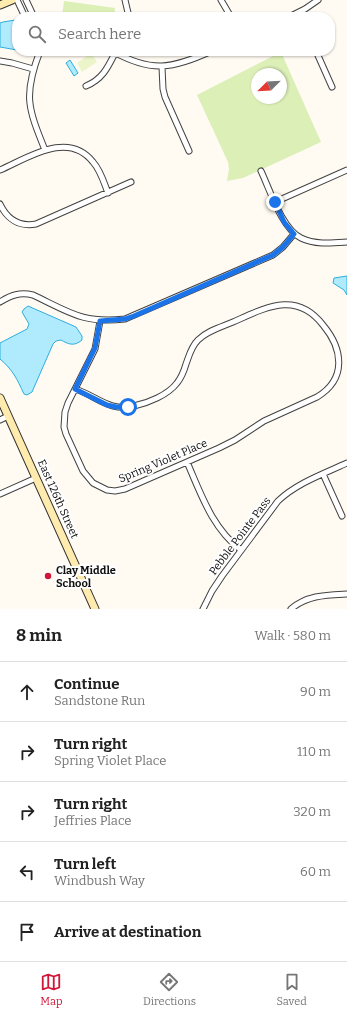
<!DOCTYPE html>
<html lang="en">
<head>
<meta charset="utf-8">
<style>
	:root { --surface:#fff; --page:#f6f6f6; --text:#222; --muted:#767676; --line:#e0e0e0; --accent:#d11638 }
	body { margin:0; font-family:Bitter,serif; background:var(--page); color:var(--text) }
	.compass { position:absolute; left:251px; top:68px; width:36px; height:36px; border-radius:50%; background:var(--surface); box-shadow:0 1px 3px #0004; rotate:246deg }
	.stop { position:absolute; width:12px; height:12px; margin:-9px; border:3px solid #1a73e8; border-radius:50%; background:#fff }
	.stop.end { background:#1a73e8; border-color:#fff; box-shadow:0 1px 4px #0008 }
	.list { margin:0; padding:0; list-style:none }
	h2 { display:flex; justify-content:space-between; align-items:center; height:52px; margin:0; padding:0 16px; font-size:17px }
	h2 small { font-size:13px; font-weight:400; color:var(--muted) }
	.list li { display:grid; grid-template-columns:26px 1fr auto; gap:12px; align-items:center; box-sizing:border-box; height:60px; padding:0 16px; border-top:1px solid var(--line) }
	.list b { display:block; font-size:15px; white-space:nowrap }
	.list p { margin:0; font-size:13px; white-space:nowrap; color:var(--muted) }
	.list em { font-size:13px; font-style:normal; color:var(--muted) }
	.icon { flex:none; width:22px; height:22px; fill:none; stroke:currentColor; stroke-width:2; stroke-linecap:round; stroke-linejoin:round }
	.map { position:relative; flex:none; width:347px; height:609px; overflow:hidden }
	.search { position:absolute; background:var(--surface); box-shadow:0 1px 3px #0004; left:12px; right:12px; top:12px; height:44px; display:flex; align-items:center; gap:10px; box-sizing:border-box; padding:0 14px; border-radius:16px; color:var(--muted); font-size:15px }
	.sheet { height:352px; background:var(--surface) }
	nav { display:flex; justify-content:space-around; align-items:center; box-sizing:border-box; height:56px; border-top:1px solid var(--line); background:var(--surface); font-size:11px; color:var(--muted) }
	nav a { display:grid; justify-items:center; gap:2px }
	nav .on { color:var(--accent) }
	.map>svg:first-child { display:block }
	.green { fill:#dbefb6; fill-rule:evenodd }
	.pitch { fill:#ecf5c9 }
	.water { fill:#b0eafd; stroke:#2eaedd }
	.lines { fill:none; stroke-linecap:round; stroke-linejoin:round }
	.street-casing { stroke:#424242; stroke-width:7 }
	.secondary-casing { stroke:#313131; stroke-width:9 }
	.street { stroke:#fff; stroke-width:5 }
	.secondary { stroke:#ffebad; stroke-width:7 }
	.route { stroke:#1a73e8; stroke-width:5 }
	.poi-dot { fill:#d11638; stroke:#fff; stroke-width:1.5 }
	.labels { text-anchor:middle; dominant-baseline:central; stroke-width:4; stroke-linejoin:round; paint-order:stroke }
	.street-label { font-size:11px; fill:#0f0f0f; stroke:#fff }
	.poi-label { font-size:11px; font-weight:bold; fill:#0f0f0f; stroke:#fff; text-anchor:start }
</style>
</head>
<body>
<div class="map">
<svg width="347" height="609" viewBox="0 0 347 609">
	<rect width="100%" height="100%" fill="#fffbf2"/>
	<path class="green" d="M64 1 115 8 114 17H62Z
		M281 52 321 142 243 178 227 181 229 169 228 162 197 95ZM257 74H281V98H257Z"/>
	<path class="pitch" d="M91 53 97 62 82 72 77 63Z"/>
	<path class="water" d="M15 20 17 24V50L0 47V23L3 22Z
		M70 60 78 73 74 76 66 63Z
		M347 276V295L344 290 333 283 334 278Z
		M28 306 76 327 82 336V340C74 347 68 344 61 340L56 341 53 344 32 392 27 395 24 394C17 379 13 370 0 359V343L27 329 29 324 22 312 24 309Z"/>
	<g class="lines">
		<g class="street-casing">
			<path id="street" d="M17 0 25 17
				M26 0 34 17
				M125 0 129 17
				M221 0 231 17
				M289 17 305 9 318 0
				M40 51C23 95 28 108 45 150
				M112 51C152 73 171 69 212 51
				M316 51 332 87
				M0 61 12 63 33 69
				M162 67 163 89 165 97 189 151
				M86 86C103 79 108 67 116 51
				M0 170C28 158 68 130 93 162 101 171 104 183 108 193
				M261 171C270 190 282 229 301 238 315 245 333 243 347 242
				M275 202 347 170
				M0 204C7 219 19 227 36 224L131 182
				M0 302C11 295 20 292 33 295 69 312 83 324 125 319L273 255 283 247 294 234
				M75 389C97 396 109 412 134 406 148 403 168 395 177 383 181 378 184 371 186 364 189 356 191 347 198 340 207 331 221 327 233 322 265 308 296 290 323 325 343 349 347 379 317 397L264 421 235 440 219 448 125 489 115 491 107 490 93 483 83 471 66 434 64 427 65 412 68 403 95 349 100 321
				M0 420 8 416
				M187 462C201 494 212 528 241 550
				M323 474 342 516
				M0 494 36 478
				M203 609 212 591 222 576 278 501C297 483 323 474 347 463
				M291 609C307 595 327 595 347 594"/>
		</g>
		<g class="secondary-casing">
			<path id="secondary" d="M0 5 12 0
				M0 398 95 609"/>
		</g>
		<use href="#street" class="street"/>
		<use href="#secondary" class="secondary"/>
	</g>
	<g class="lines">
		<path class="route" d="M128 407H116L107 405 75 389 95 348 100 321 125 319 134 316 273 255 283 247 294 234 284 222 275 202"/>
	</g>
	<circle class="poi-dot" cx="48" cy="576" r="4"/>
	<g class="labels">
		<g class="street-label">
			<text transform="translate(163 461) rotate(-23)">Spring Violet Place</text>
			<text transform="translate(58 499) rotate(66)">East 126th Street</text>
			<text transform="translate(240 536) rotate(-53)">Pebble Pointe Pass</text>
		</g>
		<g class="poi-label">
			<text x="56" y="570">Clay Middle<tspan x="56" dy="13">School</tspan></text>
		</g>
	</g>
</svg>
<svg class="compass" viewBox="-18 -18 36 36"><path d="M0-13l5 13h-10z" fill="#e53935"/><path d="M0 13l5-13h-10z" fill="#767676"/></svg>
<div class="stop" style="left:128px;top:407px"></div>
<div class="stop end" style="left:275px;top:202px"></div>
<div class="search"><svg class="icon" aria-label="search" viewBox="0 0 24 24"><circle cx="10" cy="10" r="6"/><path d="M15 15l6 6"/></svg>Search here</div>
</div>
<section class="sheet">
<h2>8 min<small>Walk · 580 m</small></h2>
<ul class="list">
<li><svg class="icon" aria-label="ahead" viewBox="0 0 24 24"><path d="M12 20V5M6 11l6-6 6 6"/></svg><div><b>Continue</b><p>Sandstone Run</p></div><em>90 m</em></li>
<li><svg class="icon" aria-label="right" viewBox="0 0 24 24"><path d="M7 20v-9h11M14 6l5 5-5 5"/></svg><div><b>Turn right</b><p>Spring Violet Place</p></div><em>110 m</em></li>
<li><svg class="icon" aria-label="right" viewBox="0 0 24 24"><path d="M7 20v-9h11M14 6l5 5-5 5"/></svg><div><b>Turn right</b><p>Jeffries Place</p></div><em>320 m</em></li>
<li><svg class="icon" aria-label="left" viewBox="0 0 24 24"><path d="M17 20v-9H6M10 6l-5 5 5 5"/></svg><div><b>Turn left</b><p>Windbush Way</p></div><em>60 m</em></li>
<li><svg class="icon" aria-label="arrive" viewBox="0 0 24 24"><path d="M6 21V4h12l-3 4 3 4H6"/></svg><div><b>Arrive at destination</b></div></li>
</ul>
</section>
<nav>
<a class="on"><svg class="icon" aria-label="map" viewBox="0 0 24 24"><path d="M3 6l6-2 6 2 6-2v14l-6 2-6-2-6 2zM9 4v14M15 6v14"/></svg>Map</a>
<a><svg class="icon" aria-label="directions" viewBox="0 0 24 24"><path d="M12 3l9 9-9 9-9-9zM9 14v-3h6M13 9l2 2-2 2"/></svg>Directions</a>
<a><svg class="icon" aria-label="saved" viewBox="0 0 24 24"><path d="M7 4h10v16l-5-4-5 4z"/></svg>Saved</a>
</nav>
</body>
</html>
